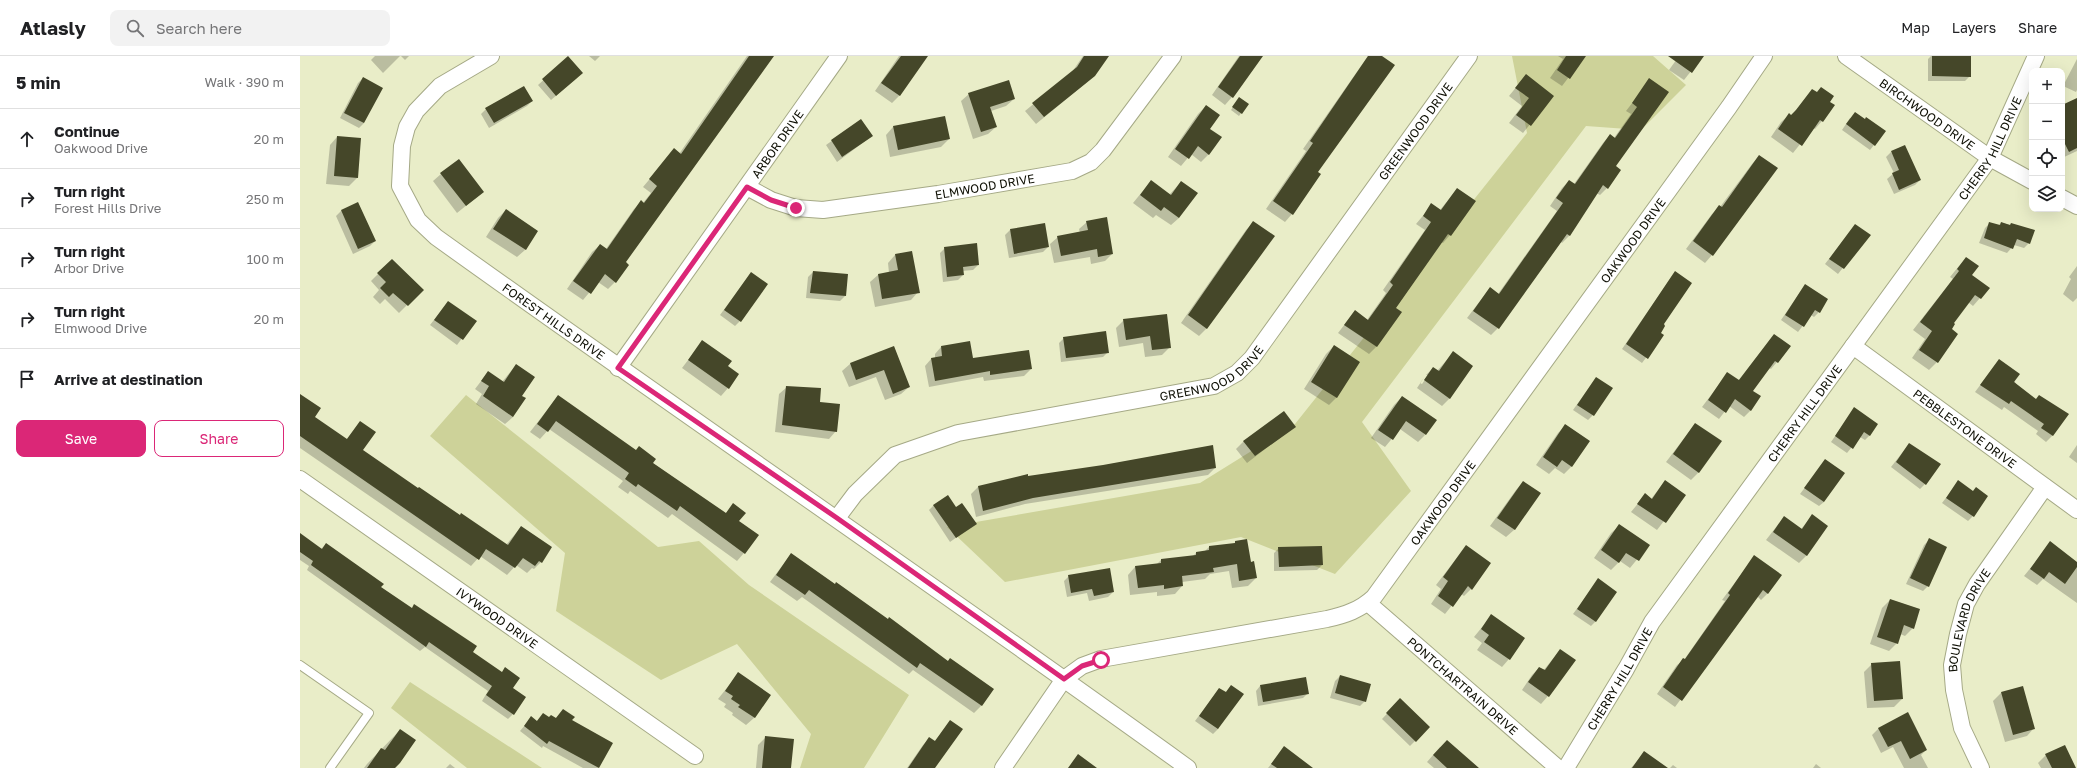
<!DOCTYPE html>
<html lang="en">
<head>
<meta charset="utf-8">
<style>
	:root { --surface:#fff; --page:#f2f2f2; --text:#202124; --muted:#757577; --line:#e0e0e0; --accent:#db2777 }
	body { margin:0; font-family:"Golos Text",sans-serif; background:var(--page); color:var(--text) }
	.controls { position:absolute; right:12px; top:12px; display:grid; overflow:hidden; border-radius:8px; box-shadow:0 4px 16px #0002 }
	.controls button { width:36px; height:36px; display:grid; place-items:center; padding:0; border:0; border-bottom:1px solid var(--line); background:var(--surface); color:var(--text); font:20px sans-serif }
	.stop { position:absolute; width:12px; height:12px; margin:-9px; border:3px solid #db2777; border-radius:50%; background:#fff }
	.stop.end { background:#db2777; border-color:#fff; box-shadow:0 1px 4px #0008 }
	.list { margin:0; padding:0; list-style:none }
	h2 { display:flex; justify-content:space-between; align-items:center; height:52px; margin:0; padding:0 16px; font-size:17px }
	h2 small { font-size:13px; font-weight:400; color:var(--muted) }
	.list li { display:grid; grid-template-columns:26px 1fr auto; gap:12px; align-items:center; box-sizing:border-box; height:60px; padding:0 16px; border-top:1px solid var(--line) }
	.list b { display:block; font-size:15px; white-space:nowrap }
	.list p { margin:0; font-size:13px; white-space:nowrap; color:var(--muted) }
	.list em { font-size:13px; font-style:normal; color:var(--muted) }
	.actions { display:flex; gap:8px; padding:12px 16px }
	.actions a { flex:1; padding:9px 0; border:1px solid var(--accent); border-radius:8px; text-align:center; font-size:14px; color:var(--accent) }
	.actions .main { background:var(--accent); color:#fff }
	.icon { flex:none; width:22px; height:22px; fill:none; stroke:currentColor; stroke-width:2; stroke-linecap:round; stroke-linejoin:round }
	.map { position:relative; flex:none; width:1777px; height:712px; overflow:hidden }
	header { display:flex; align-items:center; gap:24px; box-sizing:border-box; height:56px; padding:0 20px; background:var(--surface); border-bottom:1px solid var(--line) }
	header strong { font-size:19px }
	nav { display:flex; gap:22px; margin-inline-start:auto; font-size:14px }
	.search { width:280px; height:36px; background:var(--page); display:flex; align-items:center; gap:10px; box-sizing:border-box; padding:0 14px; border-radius:8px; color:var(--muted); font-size:15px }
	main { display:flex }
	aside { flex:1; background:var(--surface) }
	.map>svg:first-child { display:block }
	.green { fill:#cdd299 }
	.shadow { fill:#0003 }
	.building { fill:#454729 }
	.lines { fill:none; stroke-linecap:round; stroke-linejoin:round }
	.lane-casing { stroke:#a5a986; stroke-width:10 }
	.street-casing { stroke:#a5a986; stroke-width:18 }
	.lane { stroke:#fff; stroke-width:8 }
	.street { stroke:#fff; stroke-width:16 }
	.route { stroke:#db2777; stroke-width:5 }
	.labels { text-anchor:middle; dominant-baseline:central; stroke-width:4; stroke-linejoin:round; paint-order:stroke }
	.street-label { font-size:12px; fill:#0e0f04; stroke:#fff }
</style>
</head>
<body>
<header>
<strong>Atlasly</strong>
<div class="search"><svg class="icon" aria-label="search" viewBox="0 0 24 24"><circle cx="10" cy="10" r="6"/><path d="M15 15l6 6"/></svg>Search here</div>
<nav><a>Map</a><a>Layers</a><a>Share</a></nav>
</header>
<main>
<aside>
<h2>5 min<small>Walk · 390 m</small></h2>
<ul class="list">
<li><svg class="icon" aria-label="ahead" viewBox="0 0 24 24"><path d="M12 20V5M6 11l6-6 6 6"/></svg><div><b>Continue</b><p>Oakwood Drive</p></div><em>20 m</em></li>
<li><svg class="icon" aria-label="right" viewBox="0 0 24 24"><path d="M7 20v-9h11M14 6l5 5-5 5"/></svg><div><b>Turn right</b><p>Forest Hills Drive</p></div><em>250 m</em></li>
<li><svg class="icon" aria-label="right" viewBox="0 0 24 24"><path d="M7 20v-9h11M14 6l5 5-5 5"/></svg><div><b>Turn right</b><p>Arbor Drive</p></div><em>100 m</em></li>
<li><svg class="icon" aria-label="right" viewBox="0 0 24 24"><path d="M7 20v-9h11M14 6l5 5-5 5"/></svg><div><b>Turn right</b><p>Elmwood Drive</p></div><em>20 m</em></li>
<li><svg class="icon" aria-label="arrive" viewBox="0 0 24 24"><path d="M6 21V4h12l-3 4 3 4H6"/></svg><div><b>Arrive at destination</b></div></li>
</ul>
<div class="actions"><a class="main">Save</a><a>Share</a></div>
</aside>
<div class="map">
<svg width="1777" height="712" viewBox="0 0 1777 712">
	<rect width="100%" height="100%" fill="#e9edc8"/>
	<path class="green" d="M1212 0H1353L1386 29 1341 74 1286 70 1062 366 1111 435 1035 518 941 481 705 526 647 471 900 427 995 368 1227 77Z
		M166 339 358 491 399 485 449 529 609 639 564 712H500L511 678 437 588 361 624 256 555 265 497 130 380Z
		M110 626 242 712H167L91 652Z"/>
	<path class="shadow" d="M75 0H100L83 17 71 4Z
		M101 0H109L105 4Z
		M289 0H300L295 5Z
		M447 0H467L324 207 315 226 308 233 298 226 283 244 267 233 292 196 300 189 306 193 334 153 341 146 343 147 351 137 343 131 374 94 379 98Z
		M599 0H621L625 3 599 40 592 47 575 35Z
		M783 0H808L786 27 736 68 725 55 772 16Z
		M939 0H962L932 41 925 49 912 39Z
		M1068 0H1080L1017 117 992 158 985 166 966 153 1006 95 1003 93Z
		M1258 0H1285L1262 30 1250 22 1263 3Z
		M1379 0H1403L1384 24 1369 14Z
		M1631 0H1670V20L1665 25H1628V3Z
		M268 2 277 22 251 44 238 29Z
		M1777 3V34L1776 36 1763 30Z
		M1226 19 1253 40 1223 77 1209 67 1222 50 1209 40Z
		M63 22 64 67 59 72 40 62 58 27Z
		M1350 24 1314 110 1307 132 1300 139 1296 137 1269 180 1262 187 1261 186 1198 272 1191 279 1167 262 1190 232 1198 238 1257 155 1250 150 1262 132 1269 125 1274 128 1303 87 1310 79 1314 82 1331 58 1326 55Z
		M1512 34 1522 65 1515 73 1513 72 1493 97 1471 81 1481 66 1489 59 1491 60Z
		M669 38 714 43 706 50 691 55 696 71 688 78 673 83 661 45Z
		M232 45 227 50 189 72 181 58 186 53Z
		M937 45 948 48 939 60 931 54Z
		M906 50 909 73V98L901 106 891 98 881 110 868 101 898 58Z
		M1762 50H1777V95L1762 102Z
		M1550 62 1574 89 1570 94 1542 74Z
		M561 64 572 80 537 106 526 89Z
		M593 71 649 83 641 91 590 101 586 79Z
		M37 81 60 83 57 122 49 130 26 128 30 89Z
		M1591 96 1620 124 1615 129 1594 138 1587 123 1594 117 1586 101Z
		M1459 100 1412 199 1405 207 1386 193 1412 158 1420 151 1452 108Z
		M141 118 183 136 157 157 133 125Z
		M851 125 869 139 881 126 879 162 871 169 856 159 853 162 833 147Z
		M1157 133 1150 179 1143 187 1141 186 1095 253 1100 257 1076 291 1069 298 1038 277 1055 255 1067 264 1086 237 1083 234 1125 174 1116 168 1132 149 1140 154Z
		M58 147 75 185 70 190 53 198 36 160 41 155Z
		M206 154 237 175 225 194 217 201 186 181 198 162Z
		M787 166 812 198 805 205 791 208 790 201 754 207 750 188 758 181 780 177 779 173Z
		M954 166 907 272 899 280 881 267 946 174Z
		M1690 167 1698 170 1701 167 1734 174 1729 187 1724 192 1714 189 1707 197 1679 187 1685 172Z
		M1555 169 1569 179 1538 218 1525 208Z
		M710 174 748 191 743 196 709 202 705 179Z
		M645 192 678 209 673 214 662 215 663 219 658 224 643 226 640 197Z
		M611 197 618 236 611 244 575 251 570 226 578 219 589 217 588 207 595 199Z
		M1666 202 1680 242 1673 250 1668 246 1653 267 1637 306 1629 314 1612 302 1625 283 1613 274 1653 223 1650 221 1659 210Z
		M92 204 122 234 99 257 85 243 80 248 73 241 79 234 71 225Z
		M1777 210V242L1773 246 1763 238 1771 223 1769 221Z
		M513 216 545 240 540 245 506 242 508 221Z
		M1375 216 1359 277 1363 279 1342 307 1322 293Z
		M451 217 440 265 435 270 420 259Z
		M1505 229 1519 256 1514 261 1511 259 1498 276 1481 264Z
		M148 246 175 265 157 289 130 269Z
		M824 264 870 291 862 299 845 301 843 287 819 291 816 272Z
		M1474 279 1477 306 1471 313 1469 312 1452 335 1451 354 1444 361 1429 350 1419 363 1402 351 1427 318 1438 325Z
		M764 282 808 296 803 301 761 306 759 287Z
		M402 286 427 310 428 332 421 340 382 312Z
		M1034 290 1037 341 1029 349 1004 333 1026 298Z
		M594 291 609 331 601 338 585 344 576 321 549 331 542 315 550 308Z
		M641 291 673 303 731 313 724 320 684 325 683 321 629 331 625 310 631 303 635 302V298Z
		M1153 297 1172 310 1149 343 1142 350 1117 332 1125 320 1120 327 1122 328 1128 319H1126L1133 312 1137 315Z
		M1699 304 1753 379 1746 386 1736 378 1738 375 1704 351 1702 354 1675 336Z
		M216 309 221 340 213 361 205 368 176 348 182 338 175 333 188 316 202 326Z
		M1296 322 1293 359 1288 364 1273 354Z
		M487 331 519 347 536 375 529 383 475 376 479 338Z
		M0 339 14 361 46 384 60 366 62 394 118 433 206 489 221 471 241 506 234 513 232 512 227 517 216 509 207 519 180 500 171 510 0 392Z
		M258 340 425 458 433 449 438 465 458 479 444 497 437 505 372 458 368 462 330 435 328 438 318 431 323 425 249 373 240 383 230 376Z
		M1102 341 1125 379 1118 386 1100 373 1085 391 1071 382 1094 349Z
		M1554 353 1570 379 1565 384 1560 381 1547 397 1531 386Z
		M1395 368 1399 416 1391 424 1366 406Z
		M1266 369 1289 385 1271 411 1264 418 1255 412 1249 418 1236 409 1258 377Z
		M994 371 947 407 936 393 944 385Z
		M1609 388 1625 428 1620 433 1591 411Z
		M1777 389V407L1769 401Z
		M1525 405 1524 446 1519 450 1500 438Z
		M915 412 908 419 725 448 676 461 671 438 678 431 727 419V421Z
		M1365 425 1384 439 1357 474 1331 456 1345 439 1351 443Z
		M1223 426 1239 437 1214 474 1206 481 1190 470 1216 434Z
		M1658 426 1672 436 1673 460 1668 465 1642 447Z
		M634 449 656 452 675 468 650 486 629 454Z
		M1512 460 1507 499 1499 507 1466 484 1484 461 1501 473Z
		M1319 470 1348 490 1330 512 1320 505 1311 514 1294 502 1311 477Z
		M0 478 21 493 26 488 80 531 172 596 211 632 213 658 208 663 182 645 188 635 125 591 120 595 7 514 9 510 0 504Z
		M1629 484 1628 530 1623 535 1606 528 1624 489Z
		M936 486 950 507 956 522 948 530 932 532 929 515 910 518 905 523 882 526V530L875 538 857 540V536L830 539 828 519 835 511 857 508 861 504 893 500 896 497 905 495 909 491 933 488Z
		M1751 487 1777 507V547L1743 523 1737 529 1724 520Z
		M1166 490 1171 533 1164 540 1161 538 1145 558 1131 548 1141 533 1136 529Z
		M979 492 1022 509 1017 514 974 515V497Z
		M491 498 647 606 650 603 693 633 681 650 674 657 613 614 609 618 502 541 497 545 470 526Z
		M1454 501 1468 537 1461 544 1457 540 1375 651 1357 638 1377 609 1384 604 1425 545 1422 544Z
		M769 520 813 536 808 541 789 545 787 537 767 541 764 525Z
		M1298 524 1295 566 1291 570 1273 558Z
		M1590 544 1613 572 1605 580 1600 578 1597 587 1589 595 1570 588 1582 552Z
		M1191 560 1209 603 1202 611 1177 594 1182 587 1174 581Z
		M1260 594 1248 640 1241 648 1222 634 1232 619 1239 612 1243 615Z
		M1572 608 1602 643 1594 651 1567 652 1564 616Z
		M438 618 469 639 454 662 446 669 432 659 433 657 424 651 426 648 418 643Z
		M1040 620 1065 645 1060 650 1030 642 1035 625Z
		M931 630 918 673 913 678 895 665 919 633 925 637Z
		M960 630 1008 637 1003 642 958 650 956 635Z
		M1722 631 1734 672 1727 680 1705 686 1693 645 1701 637Z
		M1100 644 1129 671 1110 690 1082 663Z
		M263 654 271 665 312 687 298 712H283L243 690 242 692 220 675 231 662 236 666 243 658 249 662 255 663Z
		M650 666 635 712H607L623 689 629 683 634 686Z
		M1579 672 1626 694 1621 699 1628 712H1604L1593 691 1581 697 1572 679Z
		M100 674 94 712H64L67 708Z
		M466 681 490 712H456L458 689Z
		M1140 691 1177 712H1134L1127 706Z
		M984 692 1011 712H968Z
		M1344 697 1366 712H1331Z
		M1746 699 1775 712H1741L1738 707Z
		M150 708 155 712H146Z
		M1516 708 1521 712H1513Z
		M1373 709 1377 712H1370Z"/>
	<path class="building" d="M268 0 283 17 256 40 242 23Z
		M449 0H474L326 206 329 209 316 227 305 218 291 238 273 225 300 188 307 193 341 144 344 147 357 130 349 123 374 92 381 98Z
		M601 0H628L600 40 581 27Z
		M784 0H809L795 20 744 61 732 47 777 11Z
		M940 0H963L933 42 918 31Z
		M1068 0H1082L1095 9 1018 116 1021 118 993 159 973 145 1013 87 1010 85Z
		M1266 0H1286L1270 23 1257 14Z
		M1368 0H1404L1392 17Z
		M1632 0H1671V21L1632 20Z
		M1226 18 1254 40 1231 70 1216 59 1229 42 1215 32Z
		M63 21 83 32 64 67 44 57Z
		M1349 22 1369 36 1316 110 1321 114 1308 133 1303 129 1270 180 1267 178 1199 273 1173 255 1190 231 1199 238 1263 147 1256 142 1269 124 1275 128 1310 78 1315 82 1337 51 1332 47Z
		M709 24 715 43 690 51 697 71 681 76 668 37Z
		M224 30 233 45 194 67 185 52Z
		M1521 31 1534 40 1530 46 1535 49 1523 66 1520 64 1502 90 1478 73 1489 57 1491 59 1496 54 1512 33 1517 36Z
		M939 41 949 48 942 58 932 51Z
		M1777 42V92L1769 96 1762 82V49Z
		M906 49 920 59 910 73 922 81 909 99 898 90 889 103 875 93Z
		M1555 56 1565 63 1566 61 1586 75 1575 90 1546 68Z
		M645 60 650 83 598 94 593 70Z
		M561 63 573 80 542 101 531 84Z
		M37 80 61 82 58 122 34 120Z
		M1605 89 1621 124 1599 134 1592 117 1599 114 1591 95Z
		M1459 99 1478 112 1413 200 1393 185 1419 149 1422 151Z
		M159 103 184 136 166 150 140 117Z
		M851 124 871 139 881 125 898 137 879 162 864 151 861 155 840 139Z
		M1157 132 1176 145 1151 180 1148 178 1096 252 1102 256 1077 291 1044 269 1055 254 1068 264 1093 229 1090 226 1131 166 1123 160 1131 147 1141 154Z
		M58 146 76 185 58 193 41 154Z
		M206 153 238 175 226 194 193 173Z
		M807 161 813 198 798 201 797 193 761 200 757 180 788 174 786 165Z
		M953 165 975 180 907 273 888 259Z
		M1689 166 1700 169 1701 166 1710 169 1711 167 1735 174 1730 188 1717 183 1713 193 1684 182Z
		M745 167 749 191 714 198 710 173Z
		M1555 168 1571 179 1544 213 1529 203Z
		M677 187 679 209 663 211 664 219 647 221 644 191Z
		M612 195 620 237 582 243 578 218 598 214 595 198Z
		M1666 201 1679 210 1672 219 1690 232 1681 243 1675 239 1654 267 1655 268 1652 273 1658 278 1638 307 1619 294 1632 275 1620 266 1659 215 1657 213Z
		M92 203 124 234 108 250 93 237 89 241 80 232 86 226 77 217Z
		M513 215 548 218 546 240 510 237Z
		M1375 215 1392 227 1364 268 1365 270 1361 277 1364 279 1348 303 1326 288Z
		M451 216 468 228 441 266 424 254Z
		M1505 228 1528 243 1520 257 1515 254 1504 271 1485 259Z
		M148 245 177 265 163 284 134 264Z
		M867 258 871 292 852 294 850 280 826 284 823 263Z
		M806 275 809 297 766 302 763 281Z
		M1474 278 1491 290 1478 307 1475 305 1453 335 1461 340 1451 355 1435 343 1426 357 1408 344 1427 316 1439 324Z
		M402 284 432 305 428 310 439 318 429 333 388 304Z
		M670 285 673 302 729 294 732 313 690 319V315L635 325 631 302 642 300 641 290Z
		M1034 289 1060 306 1037 342 1011 326Z
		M594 290 610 331 593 338 584 314 556 324 550 307Z
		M1153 295 1173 310 1150 343 1124 324 1133 311 1139 315Z
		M1699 303 1720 318 1714 326 1736 343 1739 339 1769 358 1753 380 1741 372 1744 368 1711 345 1709 348 1680 329Z
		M216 308 235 321 222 340 226 342 213 361 183 340 189 330 181 325 188 315 204 326Z
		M1296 321 1313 332 1294 360 1277 349Z
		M486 330 521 332 520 346 540 348 537 376 482 369Z
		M0 338 21 352 15 361 47 383 60 365 76 376 63 394 118 432 119 431 160 459 161 457 208 489 221 470 252 491 242 507 239 505 235 510 223 502 215 512 186 493 179 504 0 380Z
		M258 339 336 394 339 390 356 403 353 407 426 457 433 447 446 457 439 465 459 479 445 498 380 450 377 455 338 428 336 431 325 423 329 417 256 365 248 376 237 368Z
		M1102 340 1137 364 1126 379 1106 365 1093 384 1078 374Z
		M1554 351 1578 368 1570 380 1564 376 1553 393 1535 380Z
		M984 355 996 371 955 400 943 385Z
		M1395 367 1422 385 1399 417 1373 398Z
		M1265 368 1290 385 1272 411 1262 404 1257 411 1243 401Z
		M1609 387 1641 408 1626 429 1596 406Z
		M913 389 916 412 733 442 683 455 678 430 728 418V420L803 409Z
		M1525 403 1545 417 1524 446 1504 432Z
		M1365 424 1386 439 1366 467 1337 448 1345 437 1352 443Z
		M1658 424 1673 435 1676 431 1688 440 1674 461 1646 442Z
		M1223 425 1241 437 1215 474 1197 462Z
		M648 439 656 451 662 447 677 468 656 482 633 449Z
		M1512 458 1528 470 1507 500 1473 476 1484 460 1502 473Z
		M1319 468 1350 489 1339 505 1326 497 1319 507 1301 494Z
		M0 477 22 493 26 487 84 528 81 531 112 552 114 548 177 590 173 596 202 616 205 611 220 622 213 632 226 641 214 659 186 639 192 630 129 586 126 591 11 509 13 505 0 496Z
		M1629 482 1647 491 1629 531 1610 522Z
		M947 483 951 506 954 505 957 522 939 525 937 508 913 512 914 516 882 520 883 530 864 533V529L838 532 835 510 861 507V503L896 499V496L909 494V490L935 487V485Z
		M1750 485 1777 506V511L1765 528 1749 516 1744 523 1730 513Z
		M1166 489 1191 507 1172 534 1168 530 1153 551 1138 540 1148 525 1143 521Z
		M1022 490 1023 509 979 511 978 491Z
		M491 497 535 528 536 526 588 563 589 561 648 605 650 602 694 633 682 650 620 607 617 612 509 534 505 539 476 519Z
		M1454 499 1482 519 1468 538 1463 534 1382 645 1363 631 1383 602 1385 603 1430 539 1428 537Z
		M810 512 814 536 794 540 792 533 771 537 768 519Z
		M1298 522 1317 536 1296 566 1277 553Z
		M1590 543 1620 553 1614 573 1604 569 1598 588 1577 581Z
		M1191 558 1225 582 1210 604 1184 586 1189 579 1181 573Z
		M1260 593 1276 604 1249 641 1228 626 1239 611 1245 614Z
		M1600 605 1603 643 1574 645 1571 607Z
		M438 616 471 639 455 662 438 651 440 649 431 643 433 640 425 635Z
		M1040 619 1071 628 1066 646 1035 637Z
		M1006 621 1009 638 963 646 960 629Z
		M931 629 944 638 918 673 899 660 919 632 926 636Z
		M1723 630 1735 673 1713 679 1701 636Z
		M1100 642 1130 671 1116 686 1086 657Z
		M263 653 275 661 272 664 313 687 299 712 249 685 247 688 224 670 231 660 237 665 243 657 249 661 251 659 256 662Z
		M1608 656 1627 694 1610 703 1601 685 1588 691 1578 672Z
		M650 664 663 673 635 712H608L629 681 635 685Z
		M100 673 116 684 100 707 95 712H67L81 692 85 694Z
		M465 680 494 683 491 712H462Z
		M1147 684 1179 712H1147L1133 699Z
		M1765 689 1776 712H1752L1745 698Z
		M984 690 1013 712H977L971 708Z
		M1344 695 1368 712H1332Z
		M778 698 797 712H768Z"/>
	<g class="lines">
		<g class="lane-casing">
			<path id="lane" d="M0 609 69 657 30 712"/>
		</g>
		<g class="street-casing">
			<g id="street">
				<path id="s1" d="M191 0 140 30 116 55 107 71 102 90 100 130 118 164 136 181C385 360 639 532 888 712"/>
				<path id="s2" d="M1546 0 1690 102 1732 125"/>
				<path id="s3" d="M447 131 471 144 496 152 523 154 638 138 772 115 791 106 803 94 873 0"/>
				<path d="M1762 142 1777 150"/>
				<path id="s4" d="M1553 290 1777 454"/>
				<path id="s5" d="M318 312 539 0"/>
				<path id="s6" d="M0 423 395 700"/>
				<path id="s7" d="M537 462 555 438 595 399 658 377 914 330 937 317 952 302 1169 0"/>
				<path id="s8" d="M1068 547 1258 712"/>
				<path id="s9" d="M703 712 764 623 782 610 801 603 1027 563C1045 559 1060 554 1074 541L1429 51 1464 0"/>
				<path id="s10" d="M1266 712 1326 613 1352 566 1690 102 1736 0"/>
				<path id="s11" d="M1681 712 1662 672 1654 634 1652 609 1658 578 1666 548 1677 528 1745 431"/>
			</g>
		</g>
		<use href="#lane" class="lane"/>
		<use href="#street" class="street"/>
	</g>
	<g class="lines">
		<path class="route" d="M496 152 471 144 447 131 318 312 537 462 764 623 782 610 801 604"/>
	</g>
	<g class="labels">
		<g class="street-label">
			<text stroke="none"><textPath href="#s2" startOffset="100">BIRCHWOOD DRIVE</textPath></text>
			<text stroke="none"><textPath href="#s7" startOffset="740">GREENWOOD DRIVE</textPath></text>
			<text stroke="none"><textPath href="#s5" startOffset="275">ARBOR DRIVE</textPath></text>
			<text stroke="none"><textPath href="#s10" startOffset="752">CHERRY HILL DRIVE</textPath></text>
			<text stroke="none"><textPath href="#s3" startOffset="244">ELMWOOD DRIVE</textPath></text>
			<text stroke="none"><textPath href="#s9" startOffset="873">OAKWOOD DRIVE</textPath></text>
			<text stroke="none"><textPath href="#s1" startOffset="380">FOREST HILLS DRIVE</textPath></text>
			<text stroke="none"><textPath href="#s7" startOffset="416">GREENWOOD DRIVE</textPath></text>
			<text stroke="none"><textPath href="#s10" startOffset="428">CHERRY HILL DRIVE</textPath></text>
			<text stroke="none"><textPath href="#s4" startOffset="139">PEBBLESTONE DRIVE</textPath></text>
			<text stroke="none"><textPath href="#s9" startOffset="549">OAKWOOD DRIVE</textPath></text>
			<text stroke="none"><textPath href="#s6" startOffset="241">IVYWOOD DRIVE</textPath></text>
			<text stroke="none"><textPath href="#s11" startOffset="156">BOULEVARD DRIVE</textPath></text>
			<text stroke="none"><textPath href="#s10" startOffset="104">CHERRY HILL DRIVE</textPath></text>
			<text stroke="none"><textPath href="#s8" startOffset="126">PONTCHARTRAIN DRIVE</textPath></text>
		</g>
	</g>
</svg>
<div class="controls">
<button>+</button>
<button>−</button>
<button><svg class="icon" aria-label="locate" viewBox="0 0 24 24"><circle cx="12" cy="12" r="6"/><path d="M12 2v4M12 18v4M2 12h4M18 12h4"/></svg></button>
<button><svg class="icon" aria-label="layers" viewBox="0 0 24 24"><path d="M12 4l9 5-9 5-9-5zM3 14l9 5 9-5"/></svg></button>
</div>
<div class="stop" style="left:801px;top:604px"></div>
<div class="stop end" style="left:496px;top:152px"></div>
</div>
</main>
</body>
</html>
